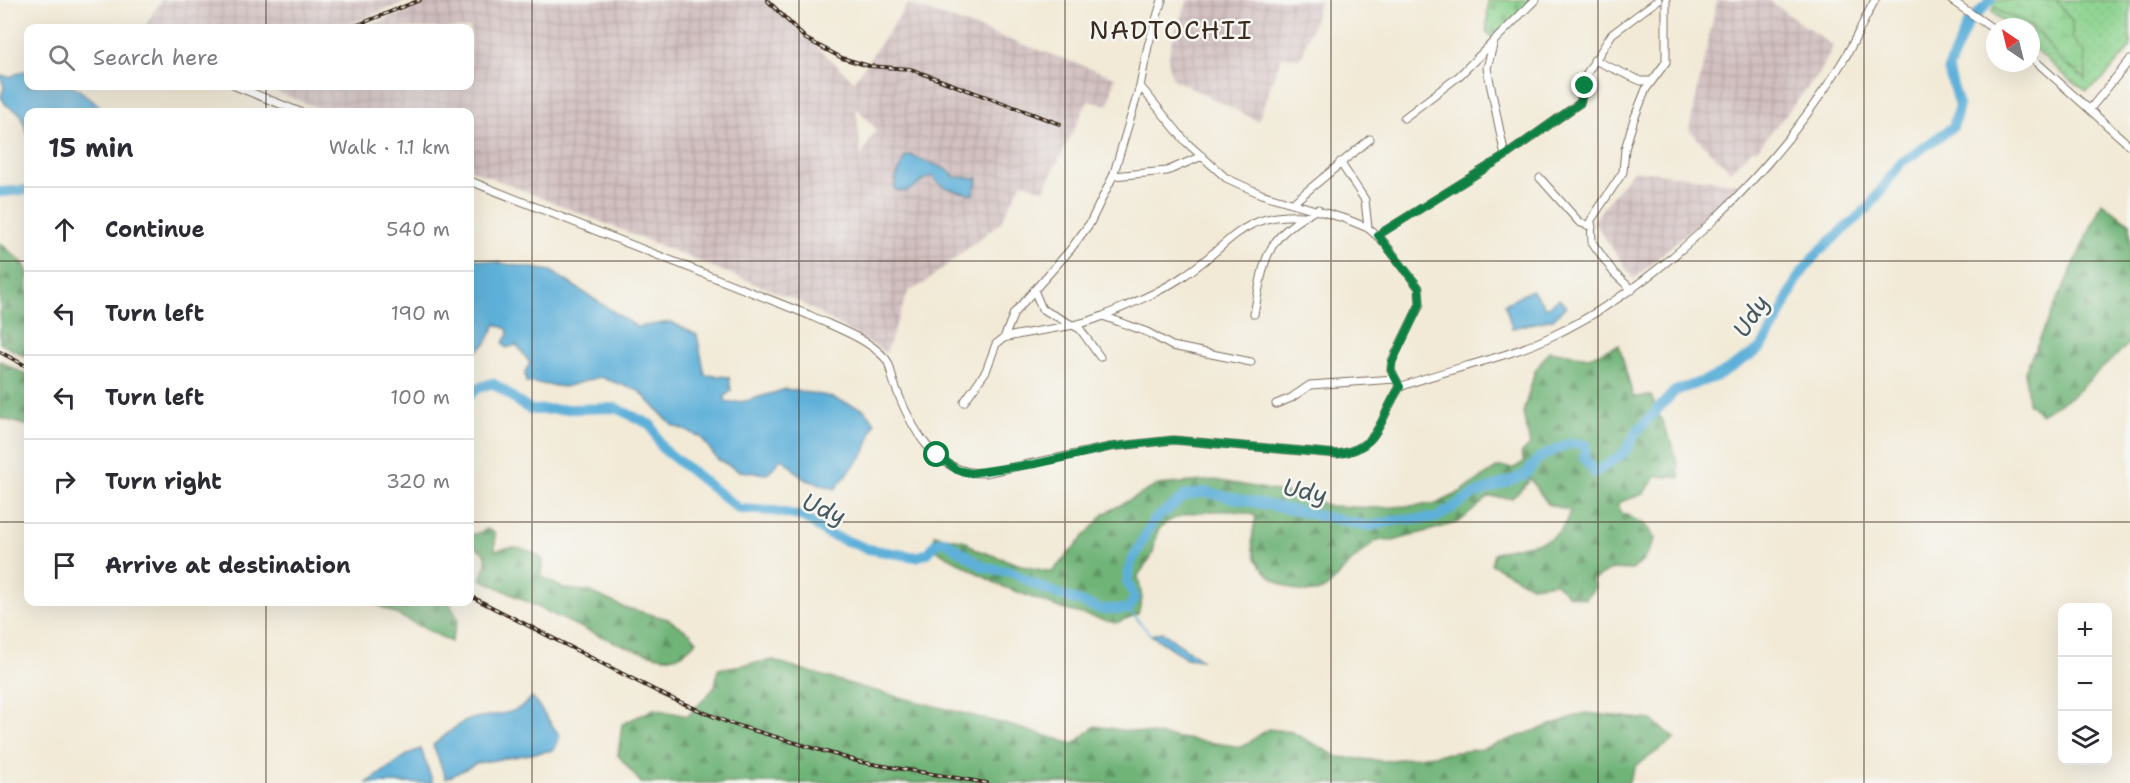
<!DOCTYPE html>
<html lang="en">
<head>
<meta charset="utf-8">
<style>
	:root { --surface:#fff; --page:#f7f7f7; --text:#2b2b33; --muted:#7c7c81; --line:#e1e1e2 }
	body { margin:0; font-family:"Shantell Sans",sans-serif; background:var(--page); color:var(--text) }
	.controls { position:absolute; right:18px; bottom:18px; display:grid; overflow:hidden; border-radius:12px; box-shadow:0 6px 24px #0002 }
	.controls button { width:54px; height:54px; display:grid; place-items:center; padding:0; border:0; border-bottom:2px solid var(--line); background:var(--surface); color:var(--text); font:30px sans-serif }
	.compass { position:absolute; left:1986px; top:18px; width:54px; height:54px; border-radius:50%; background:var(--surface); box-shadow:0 6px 24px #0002; rotate:325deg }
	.stop { position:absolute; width:18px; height:18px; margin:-14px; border:4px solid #0b8043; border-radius:50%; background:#fff }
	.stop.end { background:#0b8043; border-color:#fff; box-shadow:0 2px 6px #0008 }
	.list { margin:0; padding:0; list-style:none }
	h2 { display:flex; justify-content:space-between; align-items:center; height:78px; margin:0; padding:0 24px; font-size:26px }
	h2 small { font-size:20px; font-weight:400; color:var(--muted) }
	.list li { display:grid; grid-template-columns:39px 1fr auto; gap:18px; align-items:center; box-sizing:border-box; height:84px; padding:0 24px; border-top:2px solid var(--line) }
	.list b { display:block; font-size:22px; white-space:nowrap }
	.list em { font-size:20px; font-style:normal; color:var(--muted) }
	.icon { flex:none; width:33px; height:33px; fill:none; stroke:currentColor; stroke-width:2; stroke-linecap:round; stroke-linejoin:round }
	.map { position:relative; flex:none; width:2130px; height:783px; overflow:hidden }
	.search { position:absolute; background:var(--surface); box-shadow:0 6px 24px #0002; left:24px; top:24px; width:450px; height:66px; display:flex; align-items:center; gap:15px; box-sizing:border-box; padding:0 21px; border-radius:12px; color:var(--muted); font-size:22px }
	.panel { position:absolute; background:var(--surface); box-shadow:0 6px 24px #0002; left:24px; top:108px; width:450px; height:498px; border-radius:12px }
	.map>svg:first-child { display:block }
	.industrial { fill:url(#industrial-grid); fill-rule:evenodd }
	.grass { fill:url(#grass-dots); stroke:#637e56; stroke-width:1.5 }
	.forest { fill:url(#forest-firs); stroke:#566f4b; stroke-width:1.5 }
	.wetland { fill:url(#wetland-marsh); stroke:#637e56; stroke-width:1.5 }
	.cemetery { fill:url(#cemetery-stones); stroke:#637e56; stroke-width:1.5 }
	.water { fill:#5eb0d9; stroke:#4c6d7c; stroke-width:1.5 }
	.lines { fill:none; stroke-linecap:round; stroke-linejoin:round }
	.stream { stroke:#5eb0d9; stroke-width:1.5 }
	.river { stroke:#5eb0d9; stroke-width:10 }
	.minor-casing { stroke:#7b6d5f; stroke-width:9 }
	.minor { stroke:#fff; stroke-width:7 }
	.rail-casing { stroke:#3b2a1e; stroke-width:4 }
	.rail { stroke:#f6f6f2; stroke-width:1.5; stroke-dasharray:4.5; stroke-linecap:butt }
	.route { stroke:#0b8043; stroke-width:8 }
	.grid { fill:none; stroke:#3b2a1e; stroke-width:1.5; stroke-opacity:0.55 }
	.labels { text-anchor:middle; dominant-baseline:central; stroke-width:5; stroke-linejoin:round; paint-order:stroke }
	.water-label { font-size:24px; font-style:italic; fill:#47595f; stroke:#f6f6f2 }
	.quarter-label { font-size:26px; letter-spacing:1.5px; fill:#3b2a1e; stroke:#f6f6f2 }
</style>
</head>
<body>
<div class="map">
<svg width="2130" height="783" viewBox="0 0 2130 783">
	<defs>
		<pattern id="industrial-grid" width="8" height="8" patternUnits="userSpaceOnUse" patternTransform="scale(1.5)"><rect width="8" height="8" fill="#d2bfc0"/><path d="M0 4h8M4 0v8" fill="none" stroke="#b5a4a5"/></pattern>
		<pattern id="grass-dots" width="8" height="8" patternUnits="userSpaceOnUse" patternTransform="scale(1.5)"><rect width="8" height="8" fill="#8bd28d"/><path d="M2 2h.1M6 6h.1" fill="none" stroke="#79b479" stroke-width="1.8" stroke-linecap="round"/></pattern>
		<pattern id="forest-firs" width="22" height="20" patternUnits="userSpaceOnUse" patternTransform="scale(1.5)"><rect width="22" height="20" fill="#70b478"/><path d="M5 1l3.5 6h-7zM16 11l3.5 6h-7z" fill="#5d9362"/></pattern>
		<pattern id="wetland-marsh" width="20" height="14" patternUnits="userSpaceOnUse" patternTransform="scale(1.5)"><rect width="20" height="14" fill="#8bd28d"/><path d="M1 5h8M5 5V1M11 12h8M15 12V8" fill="none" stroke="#79b479"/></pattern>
		<pattern id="cemetery-stones" width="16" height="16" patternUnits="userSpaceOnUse" patternTransform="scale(1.5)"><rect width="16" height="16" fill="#8bd28d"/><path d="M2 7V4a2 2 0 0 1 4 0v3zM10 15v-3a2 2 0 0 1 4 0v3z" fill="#79b479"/></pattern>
	</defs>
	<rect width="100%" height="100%" fill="#f6f6f2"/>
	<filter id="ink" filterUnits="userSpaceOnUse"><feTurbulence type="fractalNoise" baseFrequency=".0167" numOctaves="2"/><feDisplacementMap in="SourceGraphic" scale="12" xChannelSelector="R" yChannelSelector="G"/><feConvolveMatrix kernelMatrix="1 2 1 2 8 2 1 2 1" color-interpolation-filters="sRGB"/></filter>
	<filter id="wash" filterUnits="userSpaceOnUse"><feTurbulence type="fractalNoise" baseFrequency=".008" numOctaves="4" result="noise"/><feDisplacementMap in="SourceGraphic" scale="24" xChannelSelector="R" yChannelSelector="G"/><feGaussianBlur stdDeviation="1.35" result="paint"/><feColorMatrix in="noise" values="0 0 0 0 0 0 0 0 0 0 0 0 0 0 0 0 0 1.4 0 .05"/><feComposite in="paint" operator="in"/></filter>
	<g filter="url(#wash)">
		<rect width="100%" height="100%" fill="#f2ead7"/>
		<path class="industrial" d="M161 0H410L341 28H144Z
			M431 0H767L854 81 908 4 1115 77 1108 105 1088 101 1044 190 1022 182 1001 222 923 284 908 292 886 353 798 301 470 169V112H329L262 86H470V28H366ZM856 107 876 129 861 156Z
			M1188 0H1321L1302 56 1299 58 1281 57 1258 121 1173 79 1168 65 1171 43Z
			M1717 0H1768L1833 46 1820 73 1757 149H1752L1730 171 1689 130Z
			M1633 170 1742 184 1634 279 1593 221Z"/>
		<path class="grass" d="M2006 0H2130V48L2104 78 2087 91 2072 82 2031 46V27H2009L1991 11Z"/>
		<path class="forest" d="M2102 203 2130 223V343L2072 396 2040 414 2028 403 2025 371Z
			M0 243 24 264 28 273V358L0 343Z
			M1619 345 1633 397 1651 396C1662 424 1677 449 1680 478L1657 476 1643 494 1618 503 1620 512 1645 524 1655 539 1643 561 1632 570 1612 569 1592 580 1595 587 1586 599 1568 595 1556 583 1531 586 1491 564 1494 554C1525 538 1558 553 1570 511L1548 504 1529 477 1528 483 1512 498 1489 497 1459 522 1393 541 1377 540C1367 549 1355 557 1345 568 1338 576 1333 585 1322 590 1299 600 1260 576 1254 553 1250 539 1254 529 1256 516 1234 507 1180 509 1161 527 1152 536 1157 547 1151 557 1147 564 1142 569 1138 576L1142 599 1138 614 1116 623 1062 609 999 585 936 550 934 535 966 541 974 549 1027 567 1052 572 1105 513 1158 485 1215 480 1309 497 1329 506 1378 508 1436 504 1457 494 1498 467 1514 468 1524 462 1521 454 1530 445 1523 413 1535 371 1549 351 1589 357Z
			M0 361 28 376V426L0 418Z
			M487 529 495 533V551C513 544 527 547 543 559L541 576 564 589 589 591 623 607 668 619 690 633 697 641C691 647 684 655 675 657 643 663 516 596 481 579L486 564V555L474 545 470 546V533L473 535Z
			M372 602H449L458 619 451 642Z
			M773 660C871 694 975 713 1074 744L1095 726 1242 747 1268 729 1292 732 1338 757 1384 761 1482 749 1585 713 1652 720 1675 739 1636 766 1628 783H641L618 755 622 724 654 709 688 716 715 687 718 669Z"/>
		<path class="wetland" d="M1995 0H2056L2072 21V38L2085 52 2086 79 2059 59 2038 31 2022 20 2003 14 1992 4Z"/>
		<path class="cemetery" d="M1488 0H1536L1493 39 1487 32Z"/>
		<path class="water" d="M23 71H28V86H74L107 112H28V136L20 113 6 105 1 97 4 87 0 75 10 77Z
			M911 155C922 162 951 167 954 177L978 178 973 195C960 191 938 189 933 176 917 180 911 198 895 189L896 178 905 157Z
			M470 258 551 271 637 327 671 322 697 335 705 375 729 377 731 391 725 396 726 403 746 401 786 389 827 396 863 409 875 422 865 452 835 489 804 479 782 458 767 474 739 471 717 459 701 437 672 425 639 391 600 377 564 387 526 382 525 372 530 363 517 345 506 348 503 343 508 334 507 329 496 324 486 343 470 357Z
			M1532 290 1546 308 1559 299 1566 306 1553 319 1512 328 1505 304Z
			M1162 632 1202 660 1186 658 1151 635Z
			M532 697 560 736 554 750 477 763 446 779 433 745C445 736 457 723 472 719 495 713 516 717 532 697Z
			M421 749 433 783H367L410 753Z"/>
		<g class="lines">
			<path class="stream" d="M1128 609 1151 635"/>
			<path class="river" d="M0 192 28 190
				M470 395 476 389 492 383C507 391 516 402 531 410L616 408 651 425 662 448 739 509 774 511 804 517 826 533 868 549 916 557 928 553 936 543 945 541 984 567 1011 572 1042 588 1100 609H1128L1135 598 1127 581 1131 563 1153 521 1185 496 1205 492 1369 526 1397 520 1436 518 1474 494 1525 475 1539 458 1570 443 1586 445 1584 458 1595 473 1624 453 1638 430 1675 391 1720 375 1761 348 1778 320 1797 279 1817 253 1868 208 1901 163 1953 127 1959 106 1948 69 1967 25 1991 0"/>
		</g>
	</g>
	<g filter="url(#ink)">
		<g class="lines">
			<g class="minor-casing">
				<path id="minor" d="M1162 0 1148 46 1140 86 1186 142 1226 178 1261 194 1346 219 1368 228 1383 241 1419 288 1420 304 1392 361 1391 370 1400 387
					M1951 0 1995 30
					M1494 41 1487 68 1505 156
					M2031 57 2130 146
					M1594 60 1641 81H1651
					M235 86 300 112
					M2090 109 2130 60
					M1404 118 1459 76 1535 0
					M1340 162 1365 200 1368 228
					M1113 176 1167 171 1202 156
					M1540 178 1579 222 1592 227
					M470 181 809 315C833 327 866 337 885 358 891 364 891 376 894 383 910 426 934 475 985 473L1110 447 1173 440 1338 454C1381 448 1379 418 1400 387 1449 368 1502 360 1550 337 1662 285 1776 169 1841 64 1854 44 1863 21 1875 0
					M1294 202 1370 139
					M1378 235 1505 156 1580 103 1587 73 1612 34 1658 0
					M1034 290 1042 309 1080 329 1100 357
					M1632 290 1614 273 1592 242 1591 220 1623 172 1625 149 1634 119 1646 89 1666 62V0
					M1254 314C1265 259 1263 237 1318 209
					M1103 316 1147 332 1172 346 1251 362
					M1004 338 1014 313 1070 250 1090 223 1113 176 1140 86
					M964 402 986 371 996 344 1004 338C1036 329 1073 329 1103 316 1130 304 1161 292 1185 275 1233 243 1240 213 1303 216
					M1276 404 1291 398 1310 385 1395 379"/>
			</g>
			<use href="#minor" class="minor"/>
			<g class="rail-casing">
				<path id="rail" d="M767 0 806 39 842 58 869 66 910 69 1060 124
					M350 28 420 0
					M0 352 28 367
					M470 596 666 696 729 723 860 762 987 783"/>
			</g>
			<use href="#rail" class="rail"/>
		</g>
	</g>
	<g class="lines" filter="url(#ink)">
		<path class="route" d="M937 455 957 470 971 473 1035 464 1110 447 1173 440 1338 454C1382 448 1379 417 1400 387L1391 370 1392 362 1420 304 1419 288 1378 235 1505 156 1570 110 1580 103 1585 86"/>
	</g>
	<path class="grid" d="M266 0V28M532 0V783M799 0V783M1065 0V783M1331 0V783M1598 0V783M1864 0V783M266 86V112M0 261H28M470 261H2130M0 522H28M470 522H2130M266 602V783"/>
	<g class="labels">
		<g class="water-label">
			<text transform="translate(1751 316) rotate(-57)">Udy</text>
			<text transform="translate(1305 491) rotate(12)">Udy</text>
			<text transform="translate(824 509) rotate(23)">Udy</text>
		</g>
		<g class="quarter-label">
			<text x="1171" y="29">NADTOCHII</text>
		</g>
	</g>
</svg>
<div class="controls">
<button>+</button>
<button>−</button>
<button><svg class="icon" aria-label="layers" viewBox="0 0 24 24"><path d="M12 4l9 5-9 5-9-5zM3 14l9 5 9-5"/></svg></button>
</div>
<svg class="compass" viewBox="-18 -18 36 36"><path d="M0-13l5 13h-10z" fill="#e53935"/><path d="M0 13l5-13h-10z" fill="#7c7c81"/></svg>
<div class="stop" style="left:937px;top:455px"></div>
<div class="stop end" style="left:1585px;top:86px"></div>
<div class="search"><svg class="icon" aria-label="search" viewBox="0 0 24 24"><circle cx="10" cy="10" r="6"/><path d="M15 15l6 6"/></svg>Search here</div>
<section class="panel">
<h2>15 min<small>Walk · 1.1 km</small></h2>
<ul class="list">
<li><svg class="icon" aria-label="ahead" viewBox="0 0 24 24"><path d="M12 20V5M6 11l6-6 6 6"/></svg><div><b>Continue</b></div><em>540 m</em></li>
<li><svg class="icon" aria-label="left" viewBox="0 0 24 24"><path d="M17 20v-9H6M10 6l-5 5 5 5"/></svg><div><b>Turn left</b></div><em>190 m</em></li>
<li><svg class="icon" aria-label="left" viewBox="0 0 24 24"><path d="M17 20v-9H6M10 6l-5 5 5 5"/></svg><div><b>Turn left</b></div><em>100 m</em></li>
<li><svg class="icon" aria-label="right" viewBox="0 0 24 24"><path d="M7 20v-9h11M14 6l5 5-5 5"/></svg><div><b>Turn right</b></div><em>320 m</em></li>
<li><svg class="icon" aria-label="arrive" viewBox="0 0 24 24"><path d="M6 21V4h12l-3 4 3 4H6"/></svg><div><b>Arrive at destination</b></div></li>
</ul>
</section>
</div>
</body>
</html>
